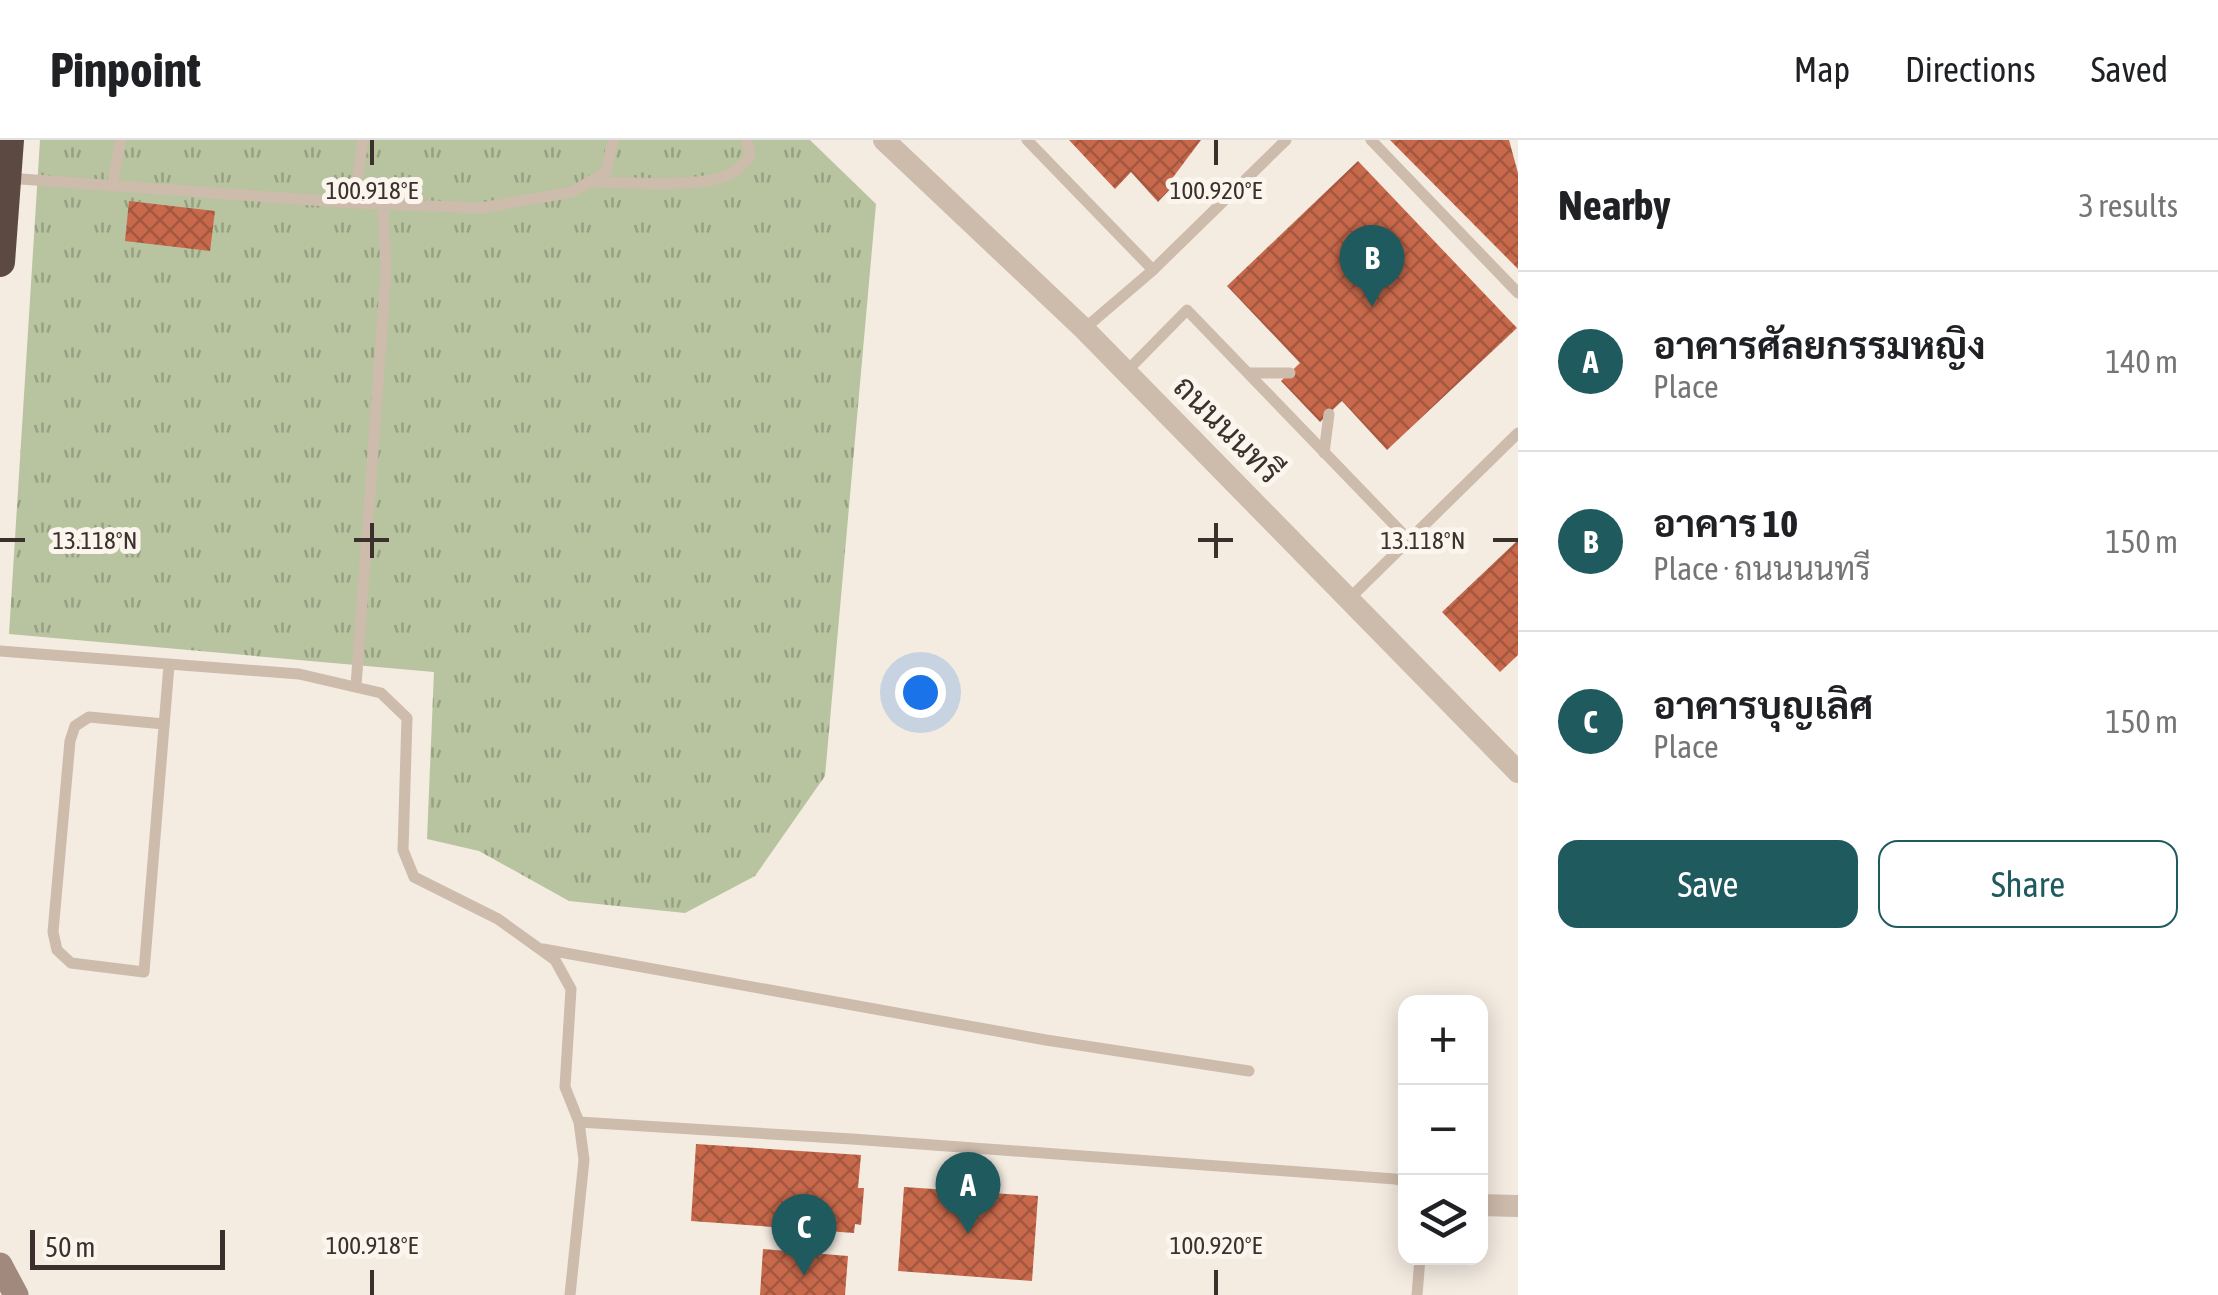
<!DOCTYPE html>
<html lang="en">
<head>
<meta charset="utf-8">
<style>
	:root { --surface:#fff; --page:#f2f2f2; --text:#202124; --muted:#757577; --line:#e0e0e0; --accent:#1f5a5e }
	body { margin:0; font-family:"Asap Condensed",Sarabun,sans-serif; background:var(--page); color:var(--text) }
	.controls { position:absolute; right:30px; bottom:30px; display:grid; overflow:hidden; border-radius:20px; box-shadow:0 5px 25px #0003 }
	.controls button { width:90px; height:90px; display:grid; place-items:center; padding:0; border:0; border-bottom:2px solid var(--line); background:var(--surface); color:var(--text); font:50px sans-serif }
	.scale { position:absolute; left:30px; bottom:25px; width:195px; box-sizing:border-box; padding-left:10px; border:5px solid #3b302b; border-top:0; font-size:28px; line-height:35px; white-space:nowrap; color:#3b302b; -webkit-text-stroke:8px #fbf5ee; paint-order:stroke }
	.you { position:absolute; left:920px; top:552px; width:35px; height:35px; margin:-25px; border:8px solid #fff; border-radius:50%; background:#1a73e8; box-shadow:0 0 0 15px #1a73e833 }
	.badge { display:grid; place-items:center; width:65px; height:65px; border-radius:50%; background:var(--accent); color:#fff; font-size:32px; font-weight:700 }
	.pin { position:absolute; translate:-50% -82px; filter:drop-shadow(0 2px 5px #0008) }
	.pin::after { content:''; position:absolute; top:52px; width:35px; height:30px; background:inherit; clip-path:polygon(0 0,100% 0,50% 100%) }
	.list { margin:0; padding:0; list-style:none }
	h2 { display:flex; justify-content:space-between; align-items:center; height:130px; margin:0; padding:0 40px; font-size:42px }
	h2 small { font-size:32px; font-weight:400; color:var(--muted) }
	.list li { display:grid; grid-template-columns:65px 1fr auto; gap:30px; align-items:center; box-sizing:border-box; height:180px; padding:0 40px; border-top:2px solid var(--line) }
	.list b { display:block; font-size:38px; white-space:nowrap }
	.list p { margin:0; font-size:32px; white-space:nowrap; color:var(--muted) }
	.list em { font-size:32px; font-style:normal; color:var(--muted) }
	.actions { display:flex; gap:20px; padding:30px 40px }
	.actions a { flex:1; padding:22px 0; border:2px solid var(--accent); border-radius:20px; text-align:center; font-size:35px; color:var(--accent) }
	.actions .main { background:var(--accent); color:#fff }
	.icon { flex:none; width:55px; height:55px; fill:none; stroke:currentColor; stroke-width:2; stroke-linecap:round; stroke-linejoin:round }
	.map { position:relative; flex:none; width:1518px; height:1155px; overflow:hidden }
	header { display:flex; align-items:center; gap:60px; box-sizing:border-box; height:140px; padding:0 50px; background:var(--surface); border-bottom:2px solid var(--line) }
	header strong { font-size:48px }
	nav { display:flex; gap:55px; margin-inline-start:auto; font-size:35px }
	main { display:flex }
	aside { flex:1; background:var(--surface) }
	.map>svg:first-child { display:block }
	.park { fill:url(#park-tufts) }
	.building { fill:url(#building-cross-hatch) }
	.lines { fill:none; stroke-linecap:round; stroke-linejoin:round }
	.lane { stroke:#cdbbac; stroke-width:11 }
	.street { stroke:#cdbbac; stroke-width:22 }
	.secondary { stroke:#a18a7d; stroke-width:25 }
	.highway { stroke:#5c4a42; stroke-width:30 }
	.ticks { fill:none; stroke:#3b302b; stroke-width:4 }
	.labels { text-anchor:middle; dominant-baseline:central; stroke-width:10; stroke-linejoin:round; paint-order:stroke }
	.street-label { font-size:32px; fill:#3b302b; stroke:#fbf5ee }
	.ticks-label { font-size:25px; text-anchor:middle; fill:#3b302b; stroke:#fbf5ee; stroke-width:10; stroke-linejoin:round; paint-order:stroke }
</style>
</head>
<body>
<header>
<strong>Pinpoint</strong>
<nav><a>Map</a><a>Directions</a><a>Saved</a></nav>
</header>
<main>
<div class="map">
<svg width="1518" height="1155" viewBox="0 0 1518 1155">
	<defs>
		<pattern id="park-tufts" width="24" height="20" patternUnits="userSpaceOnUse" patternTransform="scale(2.5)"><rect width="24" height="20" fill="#b8c4a0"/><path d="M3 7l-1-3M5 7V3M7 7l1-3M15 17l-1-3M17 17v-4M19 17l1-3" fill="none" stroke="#97a083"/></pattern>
		<pattern id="building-cross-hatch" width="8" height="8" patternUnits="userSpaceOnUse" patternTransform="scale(2.5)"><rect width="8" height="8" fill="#c8694b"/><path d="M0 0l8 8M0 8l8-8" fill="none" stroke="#a4573f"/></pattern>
	</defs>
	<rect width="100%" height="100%" fill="#f4ebe1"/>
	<path class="park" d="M40 0H810L876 64 825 636 755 736 685 773 569 761 479 711 427 699 434 532 9 494Z"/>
	<path class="building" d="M1069 0H1201L1171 40 1175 44 1158 62 1131 32 1115 49Z
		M1390 0H1509L1518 33V129Z
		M1358 21 1517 188 1387 310 1342 261 1320 282 1281 241 1300 223 1227 146Z
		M129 61 215 71 210 111 125 101Z
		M1518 400V515L1500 532 1442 472Z
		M696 1004 861 1015 858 1048H864L861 1085 855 1084 854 1093 691 1081Z
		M904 1047 1038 1056 1032 1141 898 1131Z
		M763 1109 848 1116 845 1155H760Z"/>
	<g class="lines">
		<path class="lane" d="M1027 0 1153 130
			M1371 0 1518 153
			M7 38 354 63 481 68 572 52 606 32 613 0
			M593 42C628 42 695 48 726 36 736 32 743 24 750 16L747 0
			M112 46 121 0
			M354 63 363 0
			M1084 189 1153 130 1286 0
			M1126 232 1187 170 1408 399
			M1248 233H1290
			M1324 313 1329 274
			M1350 458 1518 293
			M0 511 299 534 381 553 407 578 403 710 414 737 498 779 555 820 571 849 565 947 579 982 584 1020 570 1155
			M356 546 386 133 383 65
			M164 584 89 577 75 586 70 601 53 792 57 810 71 823 144 832 169 525
			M543 809 1046 900 1249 931
			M579 982 852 999 1395 1039 1406 1042
			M1417 1155 1420 1118"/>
		<path class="street" d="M884 0 1084 189 1518 632
			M1480 1065 1518 1066"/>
		<path class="secondary" d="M0 1125 16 1155"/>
		<path class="highway" d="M0 122 9 0"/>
	</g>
	<path class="ticks" d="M372 0V25M1216 0V25M372 383V418M1216 383V418M0 400H25M354 400H389M1198 400H1233M1493 400H1518M372 1130V1155M1216 1130V1155"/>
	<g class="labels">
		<g class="street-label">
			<text transform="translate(1228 289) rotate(45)">ถนนนนทรี</text>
		</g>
	</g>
	<g class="ticks-label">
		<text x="372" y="59">100.918°E</text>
		<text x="1216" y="59">100.920°E</text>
		<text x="95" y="409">13.118°N</text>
		<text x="1423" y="409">13.118°N</text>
		<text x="372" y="1114">100.918°E</text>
		<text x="1216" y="1114">100.920°E</text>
	</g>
</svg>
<div class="controls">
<button>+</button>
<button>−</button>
<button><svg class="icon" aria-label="layers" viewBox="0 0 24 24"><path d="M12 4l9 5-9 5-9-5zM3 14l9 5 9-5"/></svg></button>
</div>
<div class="scale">50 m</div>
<div class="you"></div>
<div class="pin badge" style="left:968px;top:1094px">A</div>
<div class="pin badge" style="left:1372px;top:167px">B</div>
<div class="pin badge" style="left:804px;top:1136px">C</div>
</div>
<aside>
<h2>Nearby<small>3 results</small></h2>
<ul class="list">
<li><span class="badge">A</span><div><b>อาคารศัลยกรรมหญิง</b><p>Place</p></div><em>140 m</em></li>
<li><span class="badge">B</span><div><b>อาคาร 10</b><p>Place · ถนนนนทรี</p></div><em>150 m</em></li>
<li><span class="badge">C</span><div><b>อาคารบุญเลิศ</b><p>Place</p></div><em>150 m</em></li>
</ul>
<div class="actions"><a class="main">Save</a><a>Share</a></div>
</aside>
</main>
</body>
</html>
